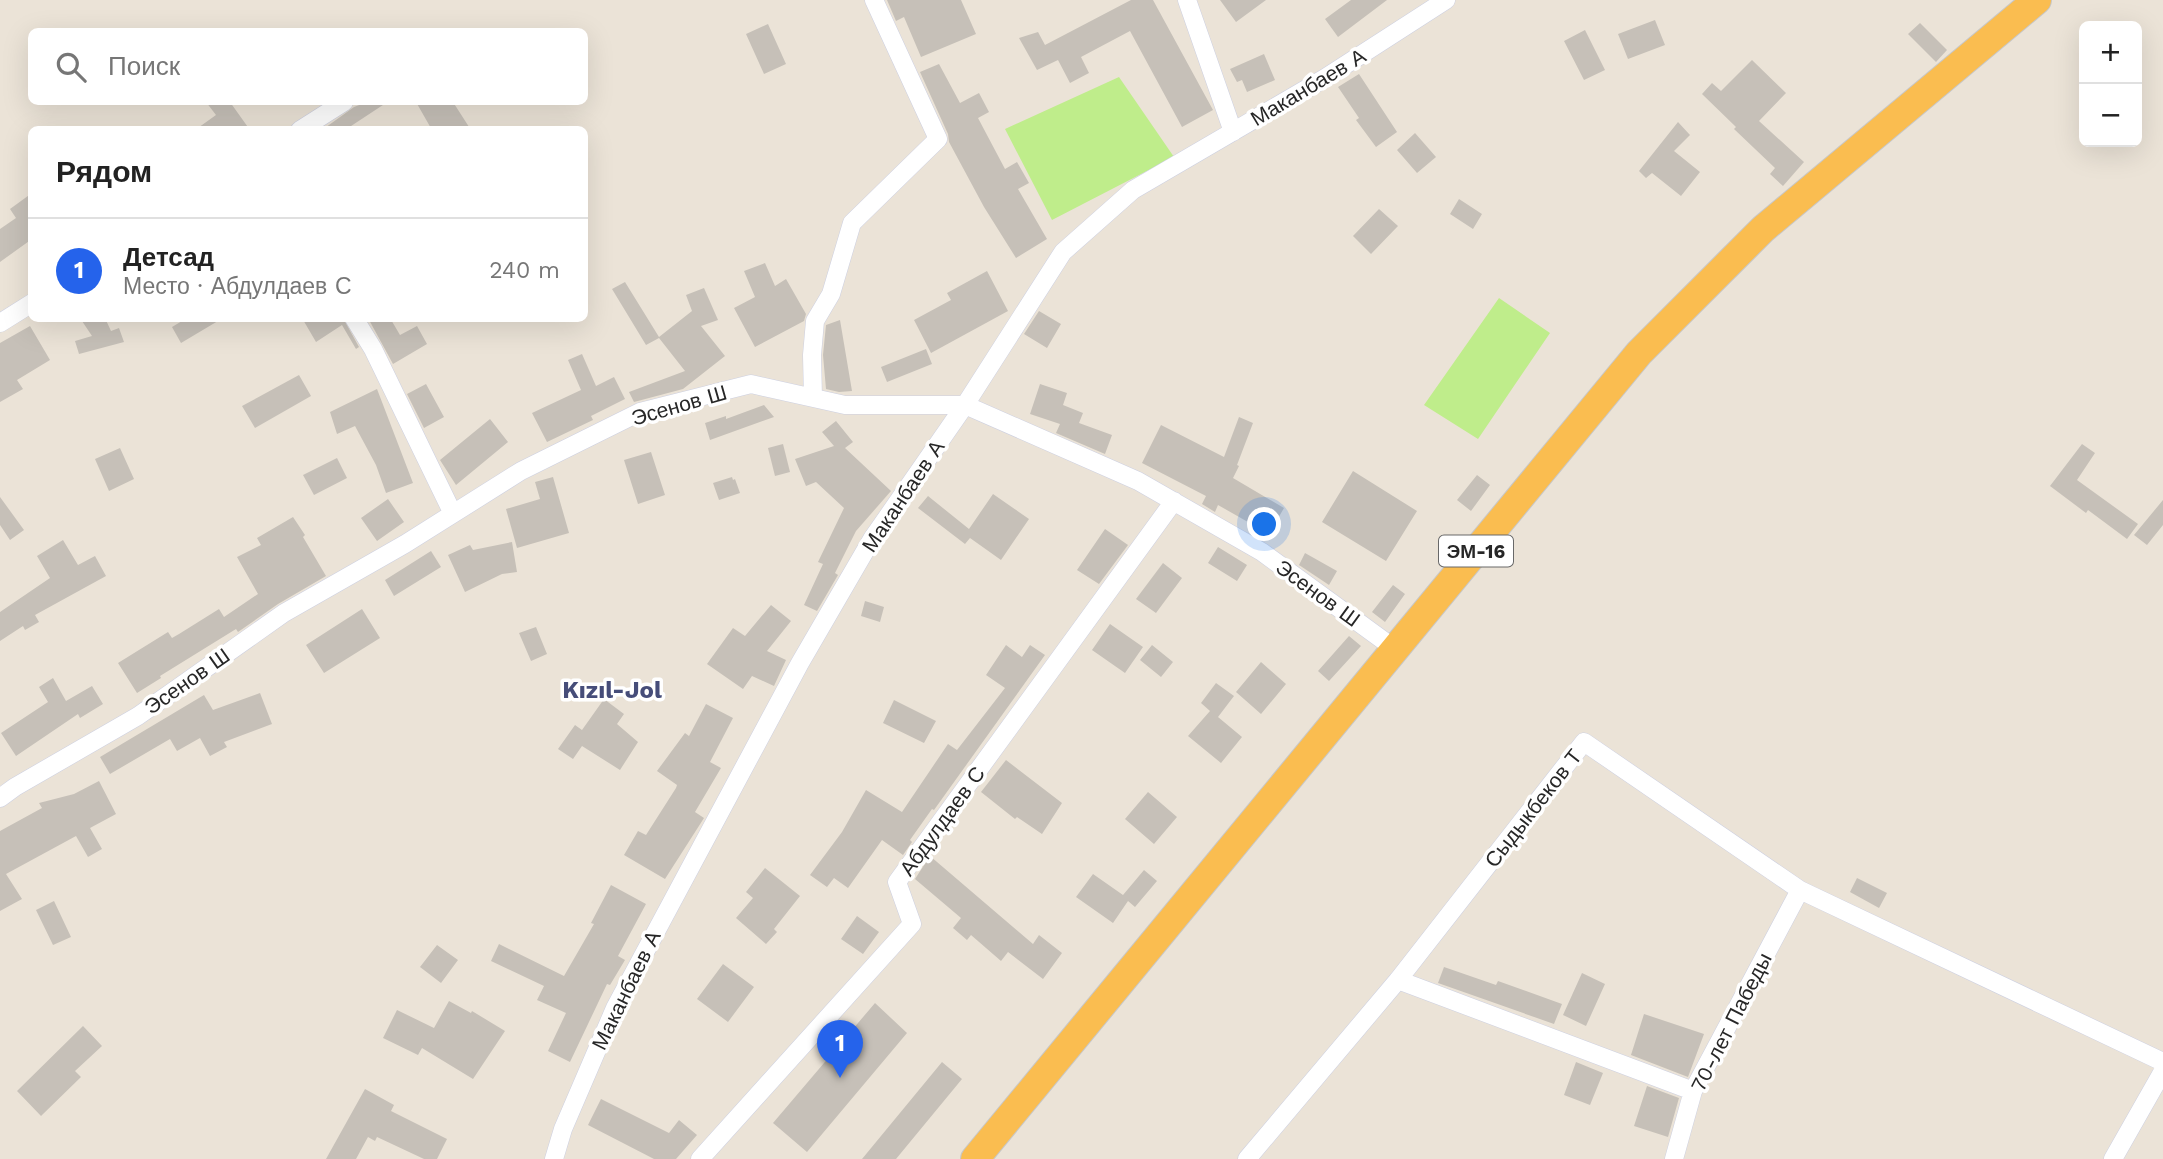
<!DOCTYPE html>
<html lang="ru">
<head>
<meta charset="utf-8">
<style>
	:root { --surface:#fff; --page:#f6f6f6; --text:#222; --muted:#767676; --line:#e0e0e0; --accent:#2563eb }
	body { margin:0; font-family:"Work Sans",sans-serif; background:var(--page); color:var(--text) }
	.controls { position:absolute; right:21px; top:21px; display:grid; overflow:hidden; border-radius:10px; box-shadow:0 7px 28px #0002 }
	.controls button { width:63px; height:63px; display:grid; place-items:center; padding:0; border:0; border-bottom:2px solid var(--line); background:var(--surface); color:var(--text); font:35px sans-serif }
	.you { position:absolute; left:1265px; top:525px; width:24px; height:24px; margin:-18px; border:5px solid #fff; border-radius:50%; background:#1a73e8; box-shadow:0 0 0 10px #1a73e833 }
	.badge { display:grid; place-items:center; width:46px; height:46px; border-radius:50%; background:var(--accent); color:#fff; font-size:23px; font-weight:700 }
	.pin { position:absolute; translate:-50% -58px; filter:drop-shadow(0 2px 4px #0008) }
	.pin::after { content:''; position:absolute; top:37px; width:24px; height:21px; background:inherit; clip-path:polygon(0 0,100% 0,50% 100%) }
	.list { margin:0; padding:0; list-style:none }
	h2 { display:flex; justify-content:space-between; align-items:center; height:91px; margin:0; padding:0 28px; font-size:30px }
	h2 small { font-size:23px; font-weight:400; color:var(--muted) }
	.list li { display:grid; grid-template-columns:46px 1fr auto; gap:21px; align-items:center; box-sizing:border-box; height:105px; padding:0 28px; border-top:2px solid var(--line) }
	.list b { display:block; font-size:26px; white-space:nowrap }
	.list p { margin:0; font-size:23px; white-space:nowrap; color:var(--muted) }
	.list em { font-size:23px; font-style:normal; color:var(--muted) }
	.icon { flex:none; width:38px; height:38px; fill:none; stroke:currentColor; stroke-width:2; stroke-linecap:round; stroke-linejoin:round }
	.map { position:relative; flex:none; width:2163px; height:1159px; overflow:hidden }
	.search { position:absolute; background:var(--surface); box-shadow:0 7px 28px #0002; left:28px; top:28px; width:560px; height:77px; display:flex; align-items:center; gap:18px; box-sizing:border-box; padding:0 24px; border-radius:10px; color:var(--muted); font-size:26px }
	.panel { position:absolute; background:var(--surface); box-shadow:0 7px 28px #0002; left:28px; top:126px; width:560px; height:196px; border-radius:10px }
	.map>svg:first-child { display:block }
	.pitch { fill:#bfed8b }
	.building { fill:#c6c0b8 }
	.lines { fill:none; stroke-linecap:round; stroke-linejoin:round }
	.minor-casing { stroke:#cdd0e1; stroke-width:19 }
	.trunk-casing { stroke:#c7c7c7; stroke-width:30 }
	.minor { stroke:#fff; stroke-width:18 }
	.trunk { stroke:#fabd50; stroke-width:28 }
	.labels { text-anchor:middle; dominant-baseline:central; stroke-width:7; stroke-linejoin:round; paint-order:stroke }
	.shield { fill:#fff; stroke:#686868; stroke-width:2 }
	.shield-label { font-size:19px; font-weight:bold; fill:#272727 }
	.street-label { font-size:21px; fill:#272727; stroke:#fff }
	.quarter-label { font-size:24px; font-weight:bold; fill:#464d79; stroke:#fff }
</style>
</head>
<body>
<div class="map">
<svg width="2163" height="1159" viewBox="0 0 2163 1159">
	<rect width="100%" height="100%" fill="#ebe3d7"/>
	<path class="pitch" d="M1119 77 1174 157 1052 220 1005 129Z
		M1499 298 1550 333 1478 439 1424 405Z"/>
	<path class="building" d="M887 0H961L976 34 921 57 904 17 896 21Z
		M1131 0H1153L1213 110 1182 127 1130 31 1081 57 1089 73 1070 83 1058 60 1037 70 1019 38 1038 32 1045 45Z
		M1220 0H1266L1236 22Z
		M1351 0H1387L1338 37 1325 19Z
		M1655 20 1665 45 1628 59 1618 34Z
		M1920 23 1947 50 1936 62 1908 34Z
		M768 24 786 64 764 74 746 34Z
		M1585 30 1605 70 1584 80 1564 41Z
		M1264 54 1275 80 1247 92 1242 80 1237 82 1230 69Z
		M1752 60 1786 93 1759 121 1804 162 1783 186 1770 174 1775 168 1734 129 1736 127 1702 94 1712 83 1721 91Z
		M939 64 960 103 979 93 989 112 978 118 1005 169 1017 162 1029 183 1018 189 1047 239 1016 258 984 207 949 142 948 134 920 72Z
		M1359 74 1397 132 1376 147 1356 120 1359 118 1338 87Z
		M206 102H230L250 130H195L216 115Z
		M367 102 386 103 345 130H322L354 107Z
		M416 102H453L471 130H432Z
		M1678 122 1690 135 1674 151 1700 172 1681 196 1652 173 1646 178 1639 171Z
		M1415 133 1436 157 1417 173 1397 150Z
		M32 193V239L0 262V229L16 218 10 209Z
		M1459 199 1482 214 1473 229 1450 214Z
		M1379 209 1398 226 1371 254 1353 236Z
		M765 263 775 286 786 279 806 314 804 321 755 347 734 308 755 297 744 271Z
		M987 271 1008 311 931 353 914 320 951 300 947 293Z
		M625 282 659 337 692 311 686 295 704 288 718 320 701 326 725 356 683 389 634 402 629 392 685 371 659 338 646 345 612 289Z
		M1039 311 1061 324 1047 348 1024 334Z
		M80 318H105L111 331 119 328 124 342 79 354 75 341 92 336Z
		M187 318H223L181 343 172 327Z
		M302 318H343L359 347 356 349 342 325 316 342Z
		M368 318H390L400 335 417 326 427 344 393 364Z
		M840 320 852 391 839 392 826 389 823 355 826 325Z
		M30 326 50 360 17 380 23 389 0 402V343Z
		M926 349 932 364 887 382 881 367Z
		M582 354 596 386 614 377 625 399 591 416 593 420 547 442 532 413 581 390 568 360Z
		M299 375 311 396 255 428 242 406Z
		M426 384 444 417 424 428 407 394Z
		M1040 384 1067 393 1063 405 1083 413 1079 423 1112 435 1105 454 1056 433 1060 424 1030 414Z
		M377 389 413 483 386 493 376 465 355 426 337 434 330 412Z
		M764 405 774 417 710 440 705 423 726 416V419Z
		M1239 417 1253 423 1237 465 1239 466 1233 478 1284 508 1269 534 1218 505 1215 512 1202 504 1206 496 1142 463 1161 425 1224 457Z
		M490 419 508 442 456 485 440 460Z
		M836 421 853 442 845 448 891 491 856 531 835 573 838 575 817 611 804 605 823 564 818 562 844 508 816 482 806 486 795 459 834 446 822 432Z
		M783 444 790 472 775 476 768 448Z
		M2082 444 2095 453 2077 480 2138 524 2127 539 2088 510 2086 513 2050 486Z
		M120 448 134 479 109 491 95 459Z
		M651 452 665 495 638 504 624 460Z
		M337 458 347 478 314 495 303 475Z
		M1353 471 1417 511 1386 561 1322 522Z
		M1477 475 1490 485 1471 511 1457 500Z
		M553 477 569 533 517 548 506 509 540 499 535 482Z
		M732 477 733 480 735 479 740 493 719 500 713 483Z
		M993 494 1029 519 1001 560 970 538 965 544 918 508 928 496 969 529Z
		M0 497 24 530 10 540 0 525Z
		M388 499 404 522 377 541 361 518Z
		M2163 500V525L2147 545 2134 535Z
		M293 517 305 535 303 537 326 576 278 604 238 632 236 629 160 676 161 678 137 693 118 663 168 632 172 638 179 634 219 609 224 617 258 594 237 557 261 545 257 538Z
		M1105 529 1128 545 1099 584 1077 570Z
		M63 540 78 565 95 556 106 576 35 615 39 622 25 630 23 626 0 641V612L50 578 37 556Z
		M512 542 517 572 502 574 465 592 448 555 470 545 473 550Z
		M1218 547 1247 565 1237 581 1208 563Z
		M431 551 441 567 394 596 385 580Z
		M1305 553 1337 571 1329 585 1299 565Z
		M1163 563 1182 578 1156 613 1136 599Z
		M1393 585 1405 594 1385 622 1372 612Z
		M865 601 884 607 880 622 861 616Z
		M771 605 791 621 767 651 786 660 774 686 752 676 743 689 707 664 733 628 745 636Z
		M362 609 380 638 324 673 306 645Z
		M1110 624 1143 647 1125 673 1092 650Z
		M536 627 547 654 531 661 519 633Z
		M1349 636 1361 646 1329 681 1318 671Z
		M1006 645 1022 657 1030 645 1045 655 934 810 932 809 910 840 912 842 903 855 882 840 848 888 834 878 827 887 810 875 842 832 866 790 902 812 948 744 957 750 1005 688 986 675Z
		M1152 645 1173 662 1161 677 1140 660Z
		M1261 662 1286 684 1261 714 1236 692Z
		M53 678 66 701 92 686 103 704 80 718 78 714 16 756 1 733 48 702 39 687Z
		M1216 683 1234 696 1218 717 1242 737 1221 763 1188 736 1210 711 1201 703Z
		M260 693 272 724 224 742 227 747 210 756 200 738 177 751 170 739 110 774 100 757 204 695 213 710Z
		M604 699 624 714 617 724 638 742 620 770 582 746 573 759 558 749 575 725 582 730Z
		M894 700 936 721 924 743 883 723Z
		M706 704 733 718 710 762 721 768 695 812 704 818 665 879 624 855 638 831 646 835 676 788 677 785 657 771 685 733 689 736Z
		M1006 760 1062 803 1042 834 1017 817 1015 819 981 792Z
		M99 781 116 814 90 828 102 849 88 857 76 836 6 874 22 899 0 911V831L42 808 39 803 74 794Z
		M1148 792 1177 817 1154 844 1125 819Z
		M930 856 1033 944 1039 935 1062 953 1043 979 1008 952 1001 961 971 935 967 940 953 928 961 918 915 879Z
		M765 868 800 896 774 929 777 932 766 944 736 918 753 898 746 892Z
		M1144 870 1157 881 1135 907 1128 901 1113 923 1076 897 1093 874 1123 895Z
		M1857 878 1887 893 1879 908 1850 892Z
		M611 885 646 904 618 956 625 960 610 985 607 984 570 1062 548 1051 566 1013 537 1000 544 986 491 961 499 944 564 976 594 924 591 923Z
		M54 901 71 937 53 945 36 910Z
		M857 916 879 932 863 954 841 939Z
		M437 945 458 960 441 983 420 967Z
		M723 964 754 987 728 1022 697 999Z
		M1444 967 1496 985 1498 981 1562 1004 1554 1024 1438 983Z
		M1582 973 1605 984 1586 1026 1563 1015Z
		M449 1001 471 1013 472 1011 505 1031 473 1079 422 1048 418 1055 383 1038 397 1010 434 1028Z
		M875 1003 907 1033 807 1152 773 1123Z
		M1644 1014 1704 1034 1688 1077 1631 1055Z
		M83 1026 102 1046 75 1071 81 1077 41 1116 17 1091Z
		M942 1062 962 1079 896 1159H862Z
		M1576 1062 1603 1073 1590 1105 1564 1095Z
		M1647 1086 1679 1098 1668 1137 1634 1126Z
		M365 1089 394 1105 391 1111 447 1139 437 1159H424L377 1137 375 1141 368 1137 356 1159H326Z
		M601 1099 669 1133 679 1120 697 1135 676 1159H654L588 1125Z"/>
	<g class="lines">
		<g class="minor-casing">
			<path id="minor" d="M1187 0 1233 132
				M300 130 344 102
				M354 318 373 349 453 514
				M0 323 32 303
				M813 398 812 355 815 321 831 294 852 223 938 139 874 0
				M0 798 15 787 138 716 284 613 405 544 521 471 640 412 751 384 845 405H965L1138 481 1262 552 1395 649
				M1398 980 1693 1091
				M554 1159 563 1129 615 1008 800 663 872 539 965 405 1063 252 1133 190 1325 78 1446 0
				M700 1159 912 924 897 882 1174 501
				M1247 1159 1398 980 1584 742 1800 890 2163 1062
				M1674 1159 1693 1091 1800 890
				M2113 1159 2163 1071"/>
		</g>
		<g class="trunk-casing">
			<path id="trunk" d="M975 1159 1639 353 1763 229 2037 0"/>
		</g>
		<use href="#minor" class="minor"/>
		<use href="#trunk" class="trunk"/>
	</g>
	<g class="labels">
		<rect class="shield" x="1439" y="535.5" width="74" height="31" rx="5"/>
		<g class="shield-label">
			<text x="1476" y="551">ЭМ-16</text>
		</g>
		<g class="street-label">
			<text transform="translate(1308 87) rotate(-31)">Маканбаев А</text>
			<text transform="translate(679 405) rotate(-16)">Эсенов Ш</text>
			<text transform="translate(903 496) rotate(-56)">Маканбаев А</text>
			<text transform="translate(1318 593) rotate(36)">Эсенов Ш</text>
			<text transform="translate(187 681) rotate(-35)">Эсенов Ш</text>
			<text transform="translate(1533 808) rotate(-52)">Сыдыкбеков Т</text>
			<text transform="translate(942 821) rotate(-54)">Абдулдаев С</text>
			<text transform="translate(626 990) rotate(-64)">Маканбаев А</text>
			<text transform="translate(1731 1022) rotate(-63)">70-лет Пабеды</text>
		</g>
		<g class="quarter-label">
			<text x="612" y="690">Kızıl-Jol</text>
		</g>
	</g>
</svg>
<div class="controls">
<button>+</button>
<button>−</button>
</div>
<div class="you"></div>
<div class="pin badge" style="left:840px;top:1078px">1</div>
<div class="search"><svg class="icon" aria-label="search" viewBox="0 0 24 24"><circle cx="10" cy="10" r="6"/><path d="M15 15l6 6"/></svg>Поиск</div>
<section class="panel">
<h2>Рядом<small></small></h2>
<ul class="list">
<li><span class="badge">1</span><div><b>Детсад</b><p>Место · Абдулдаев С</p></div><em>240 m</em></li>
</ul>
</section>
</div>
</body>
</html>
